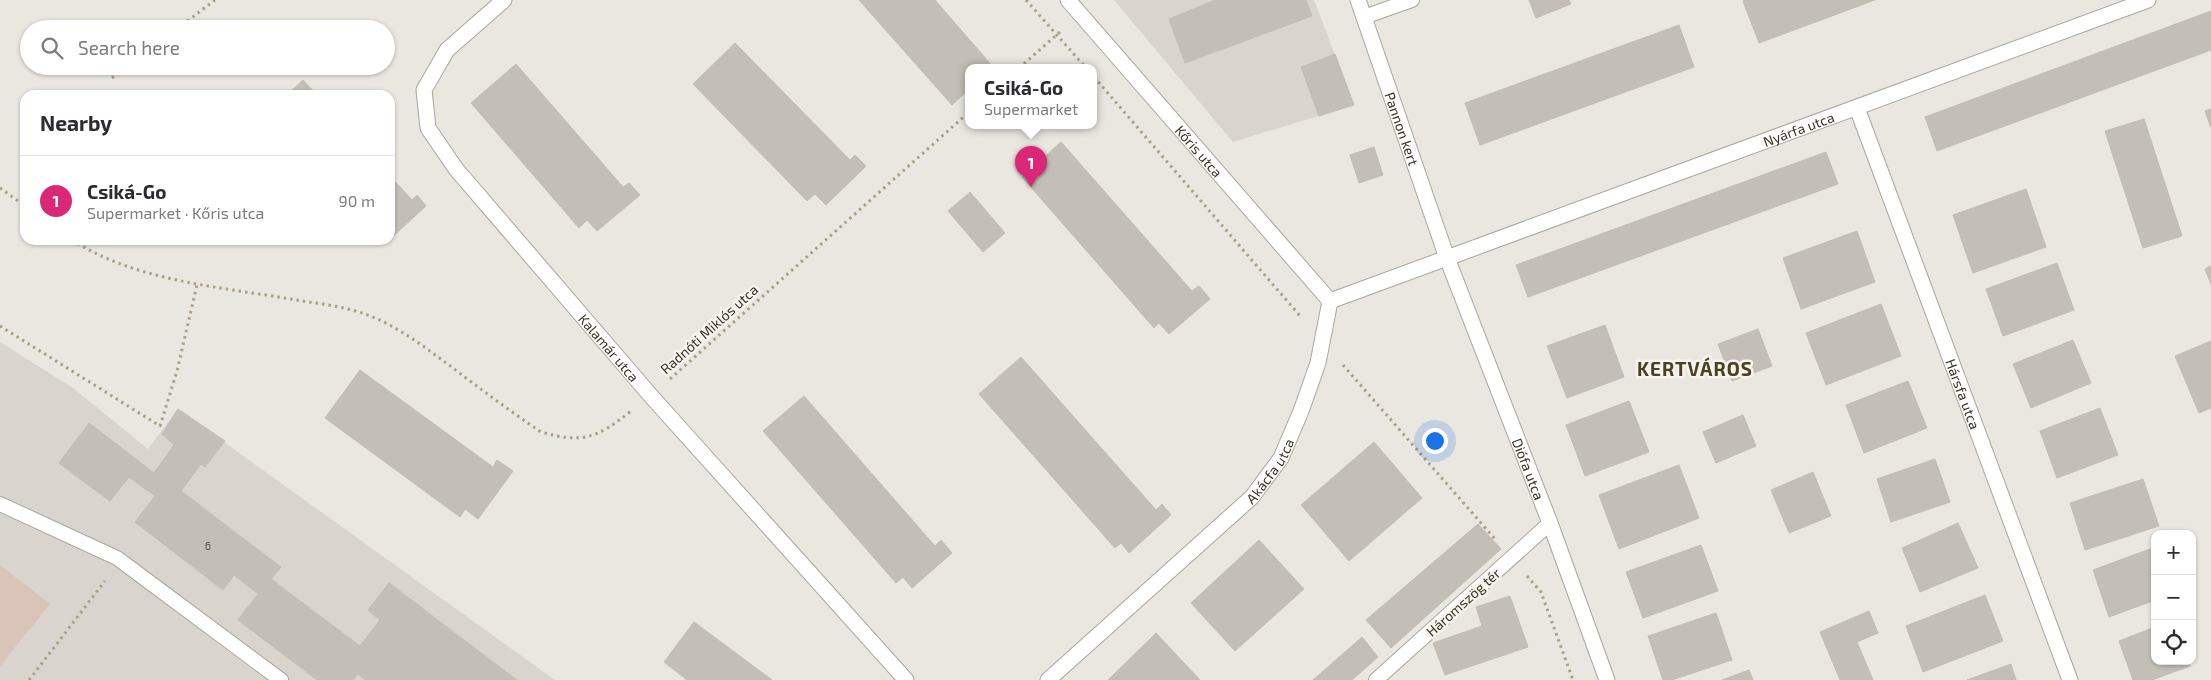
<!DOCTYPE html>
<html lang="en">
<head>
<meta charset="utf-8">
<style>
	:root { --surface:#fff; --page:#f7f7f7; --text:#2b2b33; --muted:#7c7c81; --line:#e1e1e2; --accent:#db2777 }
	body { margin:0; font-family:"Exo 2",sans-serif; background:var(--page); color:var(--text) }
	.controls { position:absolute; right:15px; bottom:15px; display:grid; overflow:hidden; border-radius:10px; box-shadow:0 1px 4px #0004 }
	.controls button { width:45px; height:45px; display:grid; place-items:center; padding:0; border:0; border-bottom:1px solid var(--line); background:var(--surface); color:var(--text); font:25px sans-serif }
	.you { position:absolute; left:1434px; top:440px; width:18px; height:18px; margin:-12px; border:4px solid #fff; border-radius:50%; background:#1a73e8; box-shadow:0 0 0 8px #1a73e833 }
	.badge { display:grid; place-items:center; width:32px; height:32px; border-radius:50%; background:var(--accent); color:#fff; font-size:16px; font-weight:700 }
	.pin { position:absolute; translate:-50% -41px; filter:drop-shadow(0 1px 2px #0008) }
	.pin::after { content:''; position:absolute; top:26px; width:18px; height:15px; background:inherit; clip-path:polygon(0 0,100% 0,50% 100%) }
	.popup { position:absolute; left:965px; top:64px; width:132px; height:65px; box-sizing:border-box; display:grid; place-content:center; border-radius:10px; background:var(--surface); filter:drop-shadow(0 1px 4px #0005); font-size:16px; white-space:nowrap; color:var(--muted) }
	.popup b { font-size:19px; color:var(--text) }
	.popup::after { content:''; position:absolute; left:50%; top:100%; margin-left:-10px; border:10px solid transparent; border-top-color:var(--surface) }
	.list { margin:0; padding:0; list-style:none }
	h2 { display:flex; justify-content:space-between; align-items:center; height:65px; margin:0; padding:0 20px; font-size:21px }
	h2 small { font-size:16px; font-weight:400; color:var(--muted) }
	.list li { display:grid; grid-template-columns:32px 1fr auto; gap:15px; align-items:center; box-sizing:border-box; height:90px; padding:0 20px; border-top:1px solid var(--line) }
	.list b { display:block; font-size:19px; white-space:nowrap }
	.list p { margin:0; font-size:16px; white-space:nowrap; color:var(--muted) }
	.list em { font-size:16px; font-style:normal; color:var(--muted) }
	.icon { flex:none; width:28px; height:28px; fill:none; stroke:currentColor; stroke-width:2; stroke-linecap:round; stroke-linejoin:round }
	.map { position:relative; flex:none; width:2211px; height:680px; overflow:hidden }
	.search { position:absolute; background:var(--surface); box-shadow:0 1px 4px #0004; left:20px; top:20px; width:375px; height:55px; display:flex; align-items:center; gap:12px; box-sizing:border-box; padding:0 18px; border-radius:28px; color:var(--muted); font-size:19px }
	.panel { position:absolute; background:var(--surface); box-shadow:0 1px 4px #0004; left:20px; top:90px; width:375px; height:155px; border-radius:15px }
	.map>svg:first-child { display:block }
	.built { fill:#d9d5ce }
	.green { fill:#dac4ba }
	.building { fill:#c4bfb6; stroke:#c3bdb3 }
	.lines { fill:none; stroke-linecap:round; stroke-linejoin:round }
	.service-casing { stroke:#aaa69c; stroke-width:16 }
	.minor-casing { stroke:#aaa69c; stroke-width:17 }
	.path { stroke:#aba183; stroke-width:3; stroke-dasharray:2.5 4; stroke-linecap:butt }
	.service { stroke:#fff; stroke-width:14 }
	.minor { stroke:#fff; stroke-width:15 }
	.labels { text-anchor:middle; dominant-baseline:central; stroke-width:5; stroke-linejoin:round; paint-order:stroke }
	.number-label { font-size:11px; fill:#5c5747 }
	.street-label { font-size:14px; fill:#393422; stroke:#f7f4f0 }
	.district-label { font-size:19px; font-weight:bold; letter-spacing:1px; fill:#494120; stroke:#f7f4f0 }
</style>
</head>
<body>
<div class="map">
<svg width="2211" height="680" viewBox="0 0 2211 680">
	<rect width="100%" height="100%" fill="#eae6e0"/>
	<path class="built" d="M1114 0H1314L1354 105 1233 142Z
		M0 342 73 388 148 449 178 409 555 680H0Z"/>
	<path class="green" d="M0 565 50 604 0 666Z"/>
	<path class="building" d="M859 0H935L994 68H968V90L952 105Z
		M1215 0H1306L1312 16 1185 63 1169 19Z
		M1529 0H1569L1571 4 1536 18Z
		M1745 0H1875L1759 43 1743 1Z
		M2211 11V50L1937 151 1925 117Z
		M1679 25 1694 67 1480 145 1465 103Z
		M735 43 850 160 855 155 866 166 826 205 815 194 807 201 693 84Z
		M1335 54 1354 105 1319 116 1301 67Z
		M516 64 623 187 629 183 640 195 597 231 587 220 579 228 471 103Z
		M303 80 317 95H287Z
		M2211 109V128L2205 111Z
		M2144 119 2182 236 2143 248 2105 131Z
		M1061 142 1192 291 1199 286 1210 299 1169 334 1159 323 1154 328 1022 177Z
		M1374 147 1383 175 1359 183 1350 155Z
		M1826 152 1838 184 1528 297 1516 265Z
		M390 176 412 200 417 195 426 206 390 239Z
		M2026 189 2046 247 1973 273 1953 215Z
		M970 192 1005 233 983 252 948 211Z
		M1857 231 1875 282 1801 309 1783 258Z
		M2057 263 2074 310 2003 336 1986 289Z
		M2211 266V284L2205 269Z
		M1881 304 1901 356 1826 385 1806 333Z
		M1605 325 1624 377 1567 398 1547 346Z
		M1758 329 1772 366 1732 381 1718 344Z
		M2073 340 2091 383 2031 408 2013 364Z
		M2211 341V408L2199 413 2175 356Z
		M1021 357 1156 510 1162 504 1171 515 1129 553 1121 543 1115 548 979 394Z
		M360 370 493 467 497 460 513 471 478 519 465 509 460 517 325 418Z
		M1908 381 1927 428 1864 453 1846 405Z
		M804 396 935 546 941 540 952 553 912 588 903 577 896 583 763 431Z
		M1629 401 1649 452 1585 476 1566 425Z
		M2100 408 2118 455 2057 478 2040 431Z
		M178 409 225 441 205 467 201 464 181 491 281 567 271 579 360 646 380 620 368 610 389 583 517 680H365L358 674 353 680H317L238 620 258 594 234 575 223 590 135 522 155 496 129 477 110 501 59 463 89 423 154 473 174 445 162 434Z
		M1743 415 1756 446 1716 463 1703 432Z
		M1374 442 1422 498 1349 561 1301 505Z
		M1935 459 1950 502 1891 522 1877 479Z
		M1679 465 1699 518 1619 549 1599 495Z
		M1813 472 1831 516 1789 533 1771 490Z
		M2143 479 2159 526 2085 550 2070 503Z
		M1958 523 1978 568 1920 592 1902 548Z
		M1478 524 1501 549 1391 648 1366 620Z
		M1259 540 1304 589 1235 651 1191 603Z
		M1701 545 1718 591 1643 618 1626 572Z
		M2150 549 2155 562V600L2109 617 2093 570Z
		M1985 595 2003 641 1923 672 1906 626Z
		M1510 596 1528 647 1445 675 1433 643 1482 626 1476 607Z
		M1869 611 1878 633 1857 642 1873 680H1840L1820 632Z
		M1716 613 1732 660 1672 680H1663L1648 636Z
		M694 622 772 680H687L664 662Z
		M2155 627V661H2188L2190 666 2152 680H2133L2119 641Z
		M1156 633 1200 680H1108L1150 639Z
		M1362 637 1378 657 1352 680H1313Z
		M2011 664 2016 680H1967Z
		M1749 670 1753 680H1722Z"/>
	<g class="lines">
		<g class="service-casing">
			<path id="service" d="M1364 17 1412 0
				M0 504 117 558 281 680
				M1376 680 1550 523"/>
		</g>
		<g class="minor-casing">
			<g id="minor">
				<path id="s1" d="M504 0 447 50 424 90 428 128 456 169 651 396 906 680"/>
				<path id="s2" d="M1068 0 1330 301"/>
				<path id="s3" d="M1358 0 1447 258 1550 523 1607 680"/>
				<path id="s4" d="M1857 108 2070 680"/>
				<path id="s5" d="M1330 301 2148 0"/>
				<path id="s6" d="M1048 680 1252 497 1281 458 1301 411 1318 363 1330 301"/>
			</g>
		</g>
		<path class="path" d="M1026 0 1086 68
			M177 29 215 0
			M1019 68 1061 31
			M1094 77 1301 317
			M112 78 128 66
			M0 188 25 206
			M72 240C139 283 225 287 302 301 323 304 345 307 365 314 396 325 423 346 449 365 479 388 510 411 541 432 583 444 597 438 631 411
			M0 326 160 426 177 371 197 285
			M1343 365 1495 539
			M670 379 968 113
			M1527 576 1541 592 1573 680
			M29 680 105 581"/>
		<use href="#service" class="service"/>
		<use href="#minor" class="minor"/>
	</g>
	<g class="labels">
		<g class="number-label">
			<text x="208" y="545">6</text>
		</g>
		<g class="street-label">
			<text stroke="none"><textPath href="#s3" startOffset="136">Pannon kert</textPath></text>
			<text stroke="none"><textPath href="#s5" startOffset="499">Nyárfa utca</textPath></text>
			<text stroke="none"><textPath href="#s2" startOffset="200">Kőris utca</textPath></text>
			<text transform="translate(709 329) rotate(-42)">Radnóti Miklós utca</text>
			<text stroke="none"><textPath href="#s1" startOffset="445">Kalamár utca</textPath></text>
			<text stroke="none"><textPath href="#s4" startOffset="305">Hársfa utca</textPath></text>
			<text stroke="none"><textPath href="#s6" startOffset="306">Akácfa utca</textPath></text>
			<text stroke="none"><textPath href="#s3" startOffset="499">Diófa utca</textPath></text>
			<text transform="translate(1463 602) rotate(-42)">Háromszög tér</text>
		</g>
		<g class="district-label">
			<text x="1695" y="368">KERTVÁROS</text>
		</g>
	</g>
</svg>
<div class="controls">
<button>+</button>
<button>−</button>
<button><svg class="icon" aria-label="locate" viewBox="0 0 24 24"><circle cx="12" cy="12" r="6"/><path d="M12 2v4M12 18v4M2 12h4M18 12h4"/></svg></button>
</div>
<div class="you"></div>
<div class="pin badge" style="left:1031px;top:187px">1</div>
<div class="popup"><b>Csiká-Go</b>Supermarket</div>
<div class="search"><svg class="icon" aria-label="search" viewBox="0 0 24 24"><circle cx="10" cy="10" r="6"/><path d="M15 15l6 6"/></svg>Search here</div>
<section class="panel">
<h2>Nearby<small></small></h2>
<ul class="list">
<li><span class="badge">1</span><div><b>Csiká-Go</b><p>Supermarket · Kőris utca</p></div><em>90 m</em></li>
</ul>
</section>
</div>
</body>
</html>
